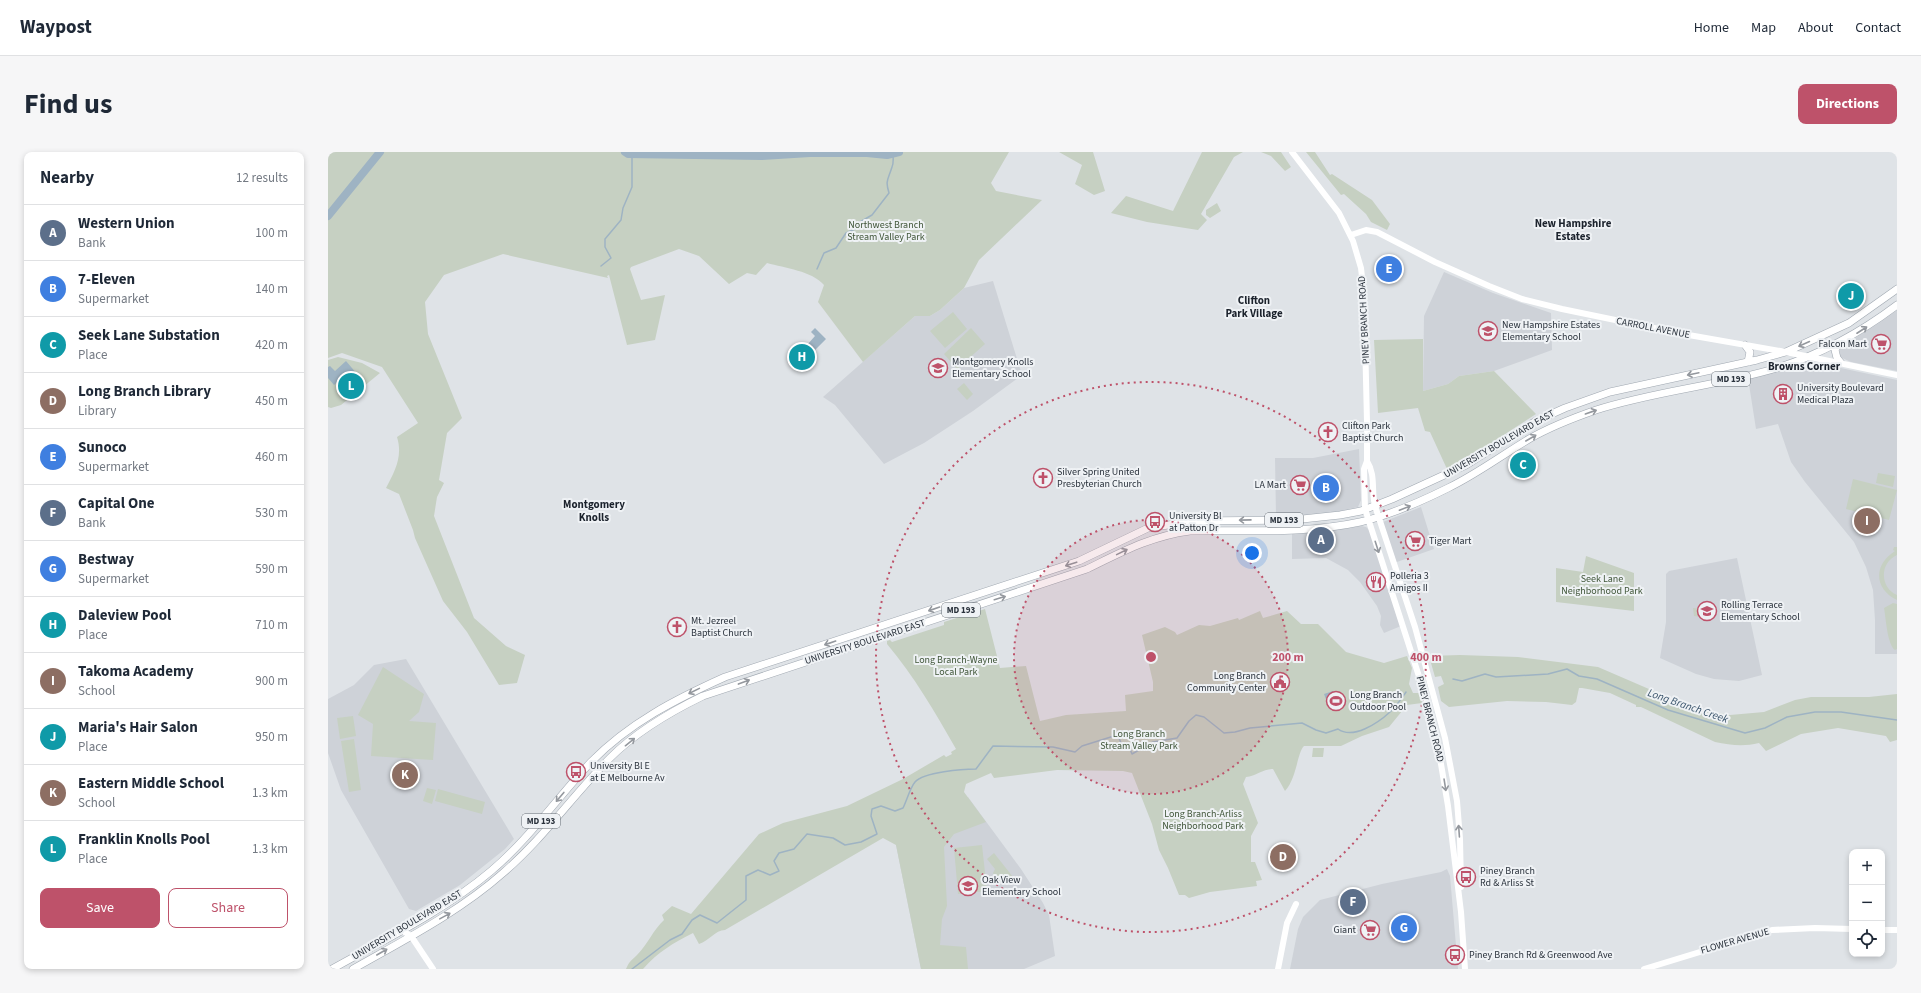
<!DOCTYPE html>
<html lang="en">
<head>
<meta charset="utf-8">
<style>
	:root { --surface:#fff; --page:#f6f6f7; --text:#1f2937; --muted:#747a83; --line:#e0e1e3; --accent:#be526a }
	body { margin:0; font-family:"Source Sans 3",sans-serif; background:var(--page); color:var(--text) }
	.controls { position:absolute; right:12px; bottom:12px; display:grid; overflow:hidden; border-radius:8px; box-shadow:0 2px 6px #0003 }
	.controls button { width:36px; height:36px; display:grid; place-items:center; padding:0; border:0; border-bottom:1px solid var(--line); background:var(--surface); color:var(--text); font:20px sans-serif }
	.you { position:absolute; left:924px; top:401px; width:14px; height:14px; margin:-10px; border:3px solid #fff; border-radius:50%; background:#1a73e8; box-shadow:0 0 0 6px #1a73e833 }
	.badge { display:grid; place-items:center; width:26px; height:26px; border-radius:50%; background:var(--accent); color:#fff; font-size:13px; font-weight:700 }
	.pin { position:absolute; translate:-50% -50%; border:2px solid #fff; box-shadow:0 1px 4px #0006 }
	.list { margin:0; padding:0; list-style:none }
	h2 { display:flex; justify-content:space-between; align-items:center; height:52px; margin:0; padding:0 16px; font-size:17px }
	h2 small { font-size:13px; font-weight:400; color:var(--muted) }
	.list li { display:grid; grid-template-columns:26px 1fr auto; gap:12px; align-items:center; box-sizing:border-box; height:56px; padding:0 16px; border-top:1px solid var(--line) }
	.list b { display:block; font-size:15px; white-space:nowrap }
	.list p { margin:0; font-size:13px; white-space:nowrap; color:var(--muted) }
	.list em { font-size:13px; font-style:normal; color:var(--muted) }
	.actions { display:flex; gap:8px; padding:12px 16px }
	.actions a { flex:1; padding:9px 0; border:1px solid var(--accent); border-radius:8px; text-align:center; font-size:14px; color:var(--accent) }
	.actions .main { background:var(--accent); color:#fff }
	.icon { flex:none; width:22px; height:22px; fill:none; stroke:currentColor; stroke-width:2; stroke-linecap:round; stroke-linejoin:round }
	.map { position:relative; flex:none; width:1569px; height:817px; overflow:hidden; border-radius:8px }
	header { display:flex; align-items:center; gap:24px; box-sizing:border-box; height:56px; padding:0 20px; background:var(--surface); border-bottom:1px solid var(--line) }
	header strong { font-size:19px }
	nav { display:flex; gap:22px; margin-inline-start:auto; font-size:14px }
	.intro { display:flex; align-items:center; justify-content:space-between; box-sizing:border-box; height:96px; padding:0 24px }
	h1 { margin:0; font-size:28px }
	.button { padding:10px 18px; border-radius:8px; background:var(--accent); color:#fff; font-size:14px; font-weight:700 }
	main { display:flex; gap:24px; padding:0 24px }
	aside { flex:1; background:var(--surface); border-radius:8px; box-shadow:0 2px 6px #0003 }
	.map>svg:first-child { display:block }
	.built { fill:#ced2d8 }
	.green { fill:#c6d0c2 }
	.water { fill:#9eb3c3 }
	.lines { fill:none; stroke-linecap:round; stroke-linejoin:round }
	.stream { stroke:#9eb3c3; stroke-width:1.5 }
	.river { stroke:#9eb3c3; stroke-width:8 }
	.primary-casing { stroke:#a0a8b1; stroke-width:8 }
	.secondary { stroke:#fff; stroke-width:6 }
	.primary { stroke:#fff; stroke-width:7 }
	.oneway { stroke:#94989e }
	.ring { fill:none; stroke:#be526a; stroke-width:2; stroke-dasharray:2 4 }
	.labels { text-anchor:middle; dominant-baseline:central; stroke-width:4; stroke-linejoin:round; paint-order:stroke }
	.shield { fill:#eff2f5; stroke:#656c74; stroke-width:1 }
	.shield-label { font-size:9px; font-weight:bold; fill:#2a323c }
	.park-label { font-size:10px; fill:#405639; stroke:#eff2f5 }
	.street-label { font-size:10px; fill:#2a323c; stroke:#eff2f5 }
	.poi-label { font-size:10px; fill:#2a323c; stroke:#eff2f5; text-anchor:start }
	.neighbourhood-label { font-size:11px; font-weight:bold; fill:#1c232d; stroke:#eff2f5 }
	.water-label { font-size:11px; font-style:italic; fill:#39536b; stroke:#eff2f5 }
	.centre { fill:#be526a; stroke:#eff2f5; stroke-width:2 }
	.ring-label { font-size:12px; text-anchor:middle; font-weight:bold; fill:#be526a; stroke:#eff2f5; stroke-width:4; stroke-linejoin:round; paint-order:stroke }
</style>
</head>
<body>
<header>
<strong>Waypost</strong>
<nav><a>Home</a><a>Map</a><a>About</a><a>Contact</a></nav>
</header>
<div class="intro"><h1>Find us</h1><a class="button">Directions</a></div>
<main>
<aside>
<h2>Nearby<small>12 results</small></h2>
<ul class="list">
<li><span class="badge" style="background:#5c6f8a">A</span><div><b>Western Union</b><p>Bank</p></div><em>100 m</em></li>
<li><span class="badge" style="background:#3f7fe0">B</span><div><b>7-Eleven</b><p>Supermarket</p></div><em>140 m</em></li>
<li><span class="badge" style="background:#0f9aa8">C</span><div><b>Seek Lane Substation</b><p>Place</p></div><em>420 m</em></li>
<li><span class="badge" style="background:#8d6e63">D</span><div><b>Long Branch Library</b><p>Library</p></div><em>450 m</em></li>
<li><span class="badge" style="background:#3f7fe0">E</span><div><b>Sunoco</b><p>Supermarket</p></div><em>460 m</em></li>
<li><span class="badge" style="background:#5c6f8a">F</span><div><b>Capital One</b><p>Bank</p></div><em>530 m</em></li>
<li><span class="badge" style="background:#3f7fe0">G</span><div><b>Bestway</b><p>Supermarket</p></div><em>590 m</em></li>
<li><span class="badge" style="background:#0f9aa8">H</span><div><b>Daleview Pool</b><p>Place</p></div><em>710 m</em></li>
<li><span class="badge" style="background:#8d6e63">I</span><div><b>Takoma Academy</b><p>School</p></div><em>900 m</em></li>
<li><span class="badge" style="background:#0f9aa8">J</span><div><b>Maria's Hair Salon</b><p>Place</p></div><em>950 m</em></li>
<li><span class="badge" style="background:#8d6e63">K</span><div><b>Eastern Middle School</b><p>School</p></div><em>1.3 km</em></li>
<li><span class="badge" style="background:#0f9aa8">L</span><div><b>Franklin Knolls Pool</b><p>Place</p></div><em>1.3 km</em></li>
</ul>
<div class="actions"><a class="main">Save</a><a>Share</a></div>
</aside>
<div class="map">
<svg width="1569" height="817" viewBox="0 0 1569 817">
	<rect width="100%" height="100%" fill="#dfe3e7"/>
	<path class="built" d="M1116 120 1165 141 1223 161 1224 198 1166 219 1131 224 1120 232 1095 239 1096 164Z
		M665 129 694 223 645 259 596 291 556 312 507 253 495 245 587 164H602L612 158 636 136Z
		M1569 158V219L1523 210 1512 205V196Z
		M1480 209 1569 228V502H1547V468L1545 438 1538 415 1526 390 1477 330 1463 310 1450 272 1428 277 1420 226Z
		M1031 297 1033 348 1030 355 1004 361 966 364H948L947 306H985Z
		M1093 355 1106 397 1066 411 1055 370Z
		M1033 374 1038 375 1042 379 1073 474 1056 481 1052 473 1053 464 1049 454 1032 430 1020 418 998 406 964 407V382L1008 378Z
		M1409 406 1434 523 1411 529 1386 527 1368 522 1332 506 1338 470V422L1341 419Z
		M78 507 186 687 177 697 132 733 88 759 81 757 13 638 0 601V547L26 533 46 513Z
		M640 645 693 717 715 751 721 763 727 804 696 817H593L568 693Z
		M1119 717 1122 724 1130 817H962L970 777 975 765 992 748 1054 732 1113 720Z"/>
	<path class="green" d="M0 0H681L663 31 668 39 714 48 651 108 636 136 612 158 602 164H587L535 210 490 150 496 133C484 119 457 116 439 111L428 123 419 121 401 132 371 104 351 97 303 115 302 117 313 148 337 143 327 188 299 193 281 123 279 124 280 126 175 102 116 123 97 150 100 182 134 266 119 281 111 328 116 331 109 345 106 364 146 466 178 494 197 503 189 531 171 533 139 480 115 449 87 386 85 378 71 342 58 336C67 319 75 304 69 285L90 271 54 215 14 201 0 206Z
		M731 0H765L777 39 766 43 747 32 754 13Z
		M874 0H915L906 5 873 62 879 68 870 78 819 70 783 61 798 44 845 59Z
		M933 0H953L963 15 957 19 943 4Z
		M978 0H987L1002 23 1004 22 1044 48 1062 72 1059 78 1043 70 1038 62 1016 42 1013 43Z
		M889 51 893 59 882 66 878 63V58Z
		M625 160 639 177 617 196 602 179Z
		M643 176 657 192 629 217 616 202Z
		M1095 187V239L1120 232 1131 224 1166 219 1208 262 1131 312 1119 317 1102 280 1097 279 1090 256 1050 261 1046 188Z
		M10 205 34 211 52 221 13 253 3 256 0 255V208Z
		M636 231 645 242 639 248 629 237Z
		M1550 321 1567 324 1565 335 1548 331Z
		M1525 327 1569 338 1561 368 1518 357Z
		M1566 395H1569V403C1551 411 1552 436 1569 443V448C1546 437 1545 413 1567 399L1565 398Z
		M1258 404 1306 421V459L1228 450V416L1255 420Z
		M1565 451 1569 452V497L1567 498C1559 492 1558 466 1556 456Z
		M1365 456 1386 458 1384 467 1366 464Z
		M657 457 672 516 698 514 712 569 738 563 798 559 797 543 825 539V530L814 483 837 475 847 480 849 483 871 473 882 474 910 466 911 468 932 459 935 466 959 459 973 472H990L1018 500 1056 511 1079 504 1084 516 1081 532 1085 541H1093L1094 551 1079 553 1061 575 1034 584 1013 594H976C969 601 969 626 957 639L945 617C935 617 928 624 918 625L915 632 930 671 923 684V710H927L934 728 928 729 929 734 882 740 861 746 857 743H851L840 716 831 698 824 672 804 621 795 619 729 618 666 626 663 621 638 632 636 640 658 670 626 682 616 695 619 754 614 767 612 793 638 795 640 817H593L568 693 555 686 397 778C387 778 381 789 371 792L365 781C345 791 330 800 315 817H298C302 808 303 809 309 803 320 792 325 778 336 768L334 763 344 754 363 762 431 682 455 671 519 654 575 627 616 603 618 605 624 602 623 600 628 597C607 560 586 524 559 492V489L562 488 564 490 616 473V470Z
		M1132 503 1190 505 1270 515 1358 553 1380 559 1402 563 1436 560 1467 548 1483 545H1541L1569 542V591V588L1562 590 1558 584 1510 576 1473 582 1438 599 1431 591C1415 595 1402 593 1387 590L1313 555H1308V553L1282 541 1254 536H1251L1248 550 1244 553 1218 550 1179 549 1121 555 1113 549 1110 535 1116 532 1113 524 1107 525 1101 504Z
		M55 515 96 542 91 560 81 569 108 571 105 608 43 604 45 572 30 563Z
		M25 564 28 584 12 587 9 566Z
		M26 587 33 638 21 640 13 589Z
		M985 596H996L995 605H984Z
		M99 636 108 638 104 652 95 649Z
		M110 637 157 650 154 662 107 649Z
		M654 693 659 739 630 742 626 696Z
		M666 701 685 725 679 730H669L665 721 667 717 659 707Z"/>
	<path class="water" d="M487 176 498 187 486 199 479 193 487 184 483 180Z
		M18 209 29 222 24 227 19 222 6 233 0 226V215L2 214 7 219Z
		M1005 539 1007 545 1015 542 1018 552 1002 558 996 542Z"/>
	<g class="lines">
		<path class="stream" d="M273 114 283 106 277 95V87L293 68 295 56 304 35V2
			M489 117 496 101 508 96 518 81 527 77 532 70 544 63 561 41C557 28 560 28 564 15 566 11 565 6 565 1
			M1125 527 1134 529 1157 522 1168 525 1220 522 1239 517 1251 524 1269 527 1340 558 1417 581 1437 576 1459 565 1487 560H1513L1569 568
			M304 817 342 788 354 782 364 768 372 763 389 771 418 748V724L430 718 442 723 451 719 446 709 451 701 466 697 479 682 505 686 517 693 533 690 549 682 543 664 544 657 553 654 567 659 575 656C579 648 582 636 587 630 596 620 635 617 648 617L665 594 725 595 747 600 754 594 786 584 791 586 793 591 800 592 804 602 825 590 849 586 861 569 868 563 876 565 896 581 907 580 922 576 974 571 988 578 998 581 1010 577C1025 588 1050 571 1062 560 1068 555 1073 547 1078 540"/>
		<path class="river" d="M297 0 300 2 434 4 482 1H539L559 3 571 0
			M0 64 52 0"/>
		<g class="primary-casing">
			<path id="primary" d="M1511 191 1507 198 1509 206 1513 211
				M1417 193 1422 200 1420 210
				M4 817C56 788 117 758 163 719 201 687 229 646 263 610 301 571 348 547 397 525L751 409 820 376 867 369 965 368 1012 363 1033 359 1064 347 1138 313 1208 269 1237 256 1282 240 1429 208 1458 200 1521 171 1569 137
				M25 817C76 788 131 760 175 721 215 687 245 643 282 606 308 580 342 560 375 544L759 417C794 400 823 384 862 379 918 378 977 382 1032 370 1063 363 1092 350 1120 336 1149 322 1174 303 1201 287 1222 275 1245 266 1268 258 1327 239 1389 234 1449 216 1493 202 1532 181 1569 153"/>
		</g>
		<path class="secondary" d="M964 0 1011 61 1025 89 1033 116 1036 143 1039 270V309L1036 317 1037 357 1097 543 1110 594 1120 654 1133 760 1137 817
			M1023 83 1038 78 1049 80 1107 110 1161 134 1194 147 1234 157 1355 182 1458 200 1569 223
			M1039 309C1048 323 1043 339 1047 354L1087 475 1117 586 1129 649 1132 687 1133 735
			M73 778 83 784 105 817
			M1554 778H1569
			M950 817 959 771 968 752
			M1316 817 1444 778 1487 776 1524 777"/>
		<use href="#primary" class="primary"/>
	</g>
	<defs><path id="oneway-shaft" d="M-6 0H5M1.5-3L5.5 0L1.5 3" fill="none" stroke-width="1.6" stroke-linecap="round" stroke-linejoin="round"/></defs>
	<g class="oneway">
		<use href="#oneway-shaft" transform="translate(1534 178) rotate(-33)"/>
		<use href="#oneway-shaft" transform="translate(1476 192) rotate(156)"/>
		<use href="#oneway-shaft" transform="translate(1365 222) rotate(168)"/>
		<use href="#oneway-shaft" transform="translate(1263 260) rotate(-19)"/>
		<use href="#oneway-shaft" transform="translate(1203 286) rotate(-30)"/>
		<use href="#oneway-shaft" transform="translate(1077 356) rotate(-21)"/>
		<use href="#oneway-shaft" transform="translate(917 368) rotate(179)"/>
		<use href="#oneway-shaft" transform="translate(1049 395) rotate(72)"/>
		<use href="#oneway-shaft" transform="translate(794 400) rotate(-26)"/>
		<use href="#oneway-shaft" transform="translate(743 412) rotate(162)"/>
		<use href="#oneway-shaft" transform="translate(672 446) rotate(-17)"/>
		<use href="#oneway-shaft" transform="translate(606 457) rotate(161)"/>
		<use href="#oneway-shaft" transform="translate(502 491) rotate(161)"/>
		<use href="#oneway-shaft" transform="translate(416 530) rotate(-20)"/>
		<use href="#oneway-shaft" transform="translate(366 539) rotate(154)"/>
		<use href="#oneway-shaft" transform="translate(302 590) rotate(-39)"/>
		<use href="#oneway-shaft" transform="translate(1117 633) rotate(81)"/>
		<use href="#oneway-shaft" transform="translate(232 645) rotate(130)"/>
		<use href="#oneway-shaft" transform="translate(1131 679) rotate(-94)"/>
		<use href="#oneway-shaft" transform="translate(117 764) rotate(-29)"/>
		<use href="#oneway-shaft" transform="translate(54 800) rotate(-30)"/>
	</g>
	<circle cx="823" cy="505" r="137" fill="#be526a" fill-opacity=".12"/>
	<g class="ring">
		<circle cx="823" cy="505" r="137"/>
		<circle cx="823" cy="505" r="275"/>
	</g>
	<defs>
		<g id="school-ring" transform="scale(1)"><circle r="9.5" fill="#eff2f5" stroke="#be526a" stroke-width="1.5"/><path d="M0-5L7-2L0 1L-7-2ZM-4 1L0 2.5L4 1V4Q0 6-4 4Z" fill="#be526a"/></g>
		<g id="supermarket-ring" transform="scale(1)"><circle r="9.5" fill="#eff2f5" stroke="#be526a" stroke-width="1.5"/><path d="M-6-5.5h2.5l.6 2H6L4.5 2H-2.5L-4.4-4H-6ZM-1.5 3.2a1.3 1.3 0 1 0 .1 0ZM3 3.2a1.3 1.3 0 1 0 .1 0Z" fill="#be526a"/></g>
		<g id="building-ring" transform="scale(1)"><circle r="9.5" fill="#eff2f5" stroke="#be526a" stroke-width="1.5"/><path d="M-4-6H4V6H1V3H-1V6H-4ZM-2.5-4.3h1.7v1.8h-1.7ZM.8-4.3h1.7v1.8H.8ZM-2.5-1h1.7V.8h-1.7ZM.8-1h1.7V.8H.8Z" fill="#be526a"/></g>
		<g id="church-ring" transform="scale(1)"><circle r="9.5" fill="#eff2f5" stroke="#be526a" stroke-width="1.5"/><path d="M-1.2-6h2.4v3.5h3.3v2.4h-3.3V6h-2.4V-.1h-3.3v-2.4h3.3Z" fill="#be526a"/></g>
		<g id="bus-ring" transform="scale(1)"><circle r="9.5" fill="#eff2f5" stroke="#be526a" stroke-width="1.5"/><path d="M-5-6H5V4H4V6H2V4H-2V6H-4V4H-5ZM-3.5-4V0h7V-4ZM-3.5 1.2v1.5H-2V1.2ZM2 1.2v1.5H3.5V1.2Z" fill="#be526a"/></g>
		<g id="restaurant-ring" transform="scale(1)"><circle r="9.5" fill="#eff2f5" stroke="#be526a" stroke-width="1.5"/><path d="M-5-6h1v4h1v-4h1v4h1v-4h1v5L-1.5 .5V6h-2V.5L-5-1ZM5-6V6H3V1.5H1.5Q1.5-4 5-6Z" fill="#be526a"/></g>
		<g id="civic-ring" transform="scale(1)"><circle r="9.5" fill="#eff2f5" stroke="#be526a" stroke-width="1.5"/><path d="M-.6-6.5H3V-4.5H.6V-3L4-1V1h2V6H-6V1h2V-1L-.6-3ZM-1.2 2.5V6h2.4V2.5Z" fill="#be526a"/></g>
		<g id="stadium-ring" transform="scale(1)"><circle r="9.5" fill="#eff2f5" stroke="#be526a" stroke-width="1.5"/><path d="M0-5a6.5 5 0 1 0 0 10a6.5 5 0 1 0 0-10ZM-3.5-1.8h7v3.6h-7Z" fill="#be526a"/></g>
	</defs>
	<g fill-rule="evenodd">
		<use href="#school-ring" x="1160" y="179"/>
		<use href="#supermarket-ring" x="1553" y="192"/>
		<use href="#school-ring" x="610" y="216"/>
		<use href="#building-ring" x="1455" y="242"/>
		<use href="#church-ring" x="1000" y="280"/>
		<use href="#church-ring" x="715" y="326"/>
		<use href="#supermarket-ring" x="972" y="333"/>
		<use href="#bus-ring" x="827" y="370"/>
		<use href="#supermarket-ring" x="1087" y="389"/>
		<use href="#restaurant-ring" x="1048" y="430"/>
		<use href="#school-ring" x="1379" y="459"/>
		<use href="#church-ring" x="349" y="475"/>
		<use href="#civic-ring" x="952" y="530"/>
		<use href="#stadium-ring" x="1008" y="549"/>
		<use href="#bus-ring" x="248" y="620"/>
		<use href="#bus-ring" x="1138" y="725"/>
		<use href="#school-ring" x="640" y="734"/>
		<use href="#supermarket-ring" x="1042" y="778"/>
		<use href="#bus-ring" x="1127" y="803"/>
	</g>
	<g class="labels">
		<g class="shield">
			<rect x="1384" y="220" width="38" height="14" rx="3"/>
			<rect x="937" y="361" width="38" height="14" rx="3"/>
			<rect x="614" y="451" width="38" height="14" rx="3"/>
			<rect x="194" y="662" width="38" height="14" rx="3"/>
		</g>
		<g class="shield-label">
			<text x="1403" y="227">MD 193</text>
			<text x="956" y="368">MD 193</text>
			<text x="633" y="458">MD 193</text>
			<text x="213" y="669">MD 193</text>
		</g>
		<g class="park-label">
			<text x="558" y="73">Northwest Branch<tspan x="558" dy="12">Stream Valley Park</tspan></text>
			<text x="1274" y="427">Seek Lane<tspan x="1274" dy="12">Neighborhood Park</tspan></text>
			<text x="628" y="508">Long Branch-Wayne<tspan x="628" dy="12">Local Park</tspan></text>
			<text x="811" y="582">Long Branch<tspan x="811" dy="12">Stream Valley Park</tspan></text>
			<text x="875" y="662">Long Branch-Arliss<tspan x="875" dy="12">Neighborhood Park</tspan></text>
		</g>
		<g class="street-label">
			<text transform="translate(1036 168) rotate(-93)">PINEY BRANCH ROAD</text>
			<text transform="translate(1325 176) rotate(11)">CARROLL AVENUE</text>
			<text transform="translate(1171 292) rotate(-30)">UNIVERSITY BOULEVARD EAST</text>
			<text transform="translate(537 490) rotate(-18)">UNIVERSITY BOULEVARD EAST</text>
			<text transform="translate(1102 567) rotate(76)">PINEY BRANCH ROAD</text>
			<text transform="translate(79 773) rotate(-31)">UNIVERSITY BOULEVARD EAST</text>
			<text transform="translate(1407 789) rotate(-16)">FLOWER AVENUE</text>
		</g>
		<g class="poi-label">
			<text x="1174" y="173">New Hampshire Estates<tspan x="1174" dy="12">Elementary School</tspan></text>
			<text x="1539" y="192" text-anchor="end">Falcon Mart</text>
			<text x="624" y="210">Montgomery Knolls<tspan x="624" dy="12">Elementary School</tspan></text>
			<text x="1469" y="236">University Boulevard<tspan x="1469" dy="12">Medical Plaza</tspan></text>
			<text x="1014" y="274">Clifton Park<tspan x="1014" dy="12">Baptist Church</tspan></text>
			<text x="729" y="320">Silver Spring United<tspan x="729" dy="12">Presbyterian Church</tspan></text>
			<text x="958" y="333" text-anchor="end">LA Mart</text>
			<text x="841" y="364">University Bl<tspan x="841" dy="12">at Patton Dr</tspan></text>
			<text x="1101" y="389">Tiger Mart</text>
			<text x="1062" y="424">Polleria 3<tspan x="1062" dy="12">Amigos II</tspan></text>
			<text x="1393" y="453">Rolling Terrace<tspan x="1393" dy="12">Elementary School</tspan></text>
			<text x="363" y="469">Mt. Jezreel<tspan x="363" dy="12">Baptist Church</tspan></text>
			<text x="938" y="524" text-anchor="end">Long Branch<tspan x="938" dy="12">Community Center</tspan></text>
			<text x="1022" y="543">Long Branch<tspan x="1022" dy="12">Outdoor Pool</tspan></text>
			<text x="262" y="614">University Bl E<tspan x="262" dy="12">at E Melbourne Av</tspan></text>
			<text x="1152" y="719">Piney Branch<tspan x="1152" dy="12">Rd &amp; Arliss St</tspan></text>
			<text x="654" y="728">Oak View<tspan x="654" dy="12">Elementary School</tspan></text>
			<text x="1028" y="778" text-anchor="end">Giant</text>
			<text x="1141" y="803">Piney Branch Rd &amp; Greenwood Ave</text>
		</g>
		<g class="neighbourhood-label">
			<text x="1245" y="71">New Hampshire<tspan x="1245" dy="13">Estates</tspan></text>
			<text x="926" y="148">Clifton<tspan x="926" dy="13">Park Village</tspan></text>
			<text x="1476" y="214">Browns Corner</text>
			<text x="266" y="352">Montgomery<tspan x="266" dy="13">Knolls</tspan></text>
		</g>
		<g class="water-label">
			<text transform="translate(1360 554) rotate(19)">Long Branch Creek</text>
		</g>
	</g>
	<circle cx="823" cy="505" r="6" class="centre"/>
	<g class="ring-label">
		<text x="960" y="509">200 m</text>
		<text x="1098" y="509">400 m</text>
	</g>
</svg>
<div class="controls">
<button>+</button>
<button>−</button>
<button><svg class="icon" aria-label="locate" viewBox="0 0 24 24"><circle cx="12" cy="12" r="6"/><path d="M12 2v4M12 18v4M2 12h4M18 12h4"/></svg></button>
</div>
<div class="you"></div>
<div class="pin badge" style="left:993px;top:388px;background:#5c6f8a">A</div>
<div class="pin badge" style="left:998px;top:336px;background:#3f7fe0">B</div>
<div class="pin badge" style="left:1195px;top:313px;background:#0f9aa8">C</div>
<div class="pin badge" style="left:955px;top:705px;background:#8d6e63">D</div>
<div class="pin badge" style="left:1061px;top:117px;background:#3f7fe0">E</div>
<div class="pin badge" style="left:1025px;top:750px;background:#5c6f8a">F</div>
<div class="pin badge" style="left:1076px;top:776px;background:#3f7fe0">G</div>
<div class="pin badge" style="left:474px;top:205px;background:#0f9aa8">H</div>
<div class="pin badge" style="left:1539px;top:369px;background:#8d6e63">I</div>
<div class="pin badge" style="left:1523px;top:144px;background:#0f9aa8">J</div>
<div class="pin badge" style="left:77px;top:623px;background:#8d6e63">K</div>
<div class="pin badge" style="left:23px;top:234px;background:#0f9aa8">L</div>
</div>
</main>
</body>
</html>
